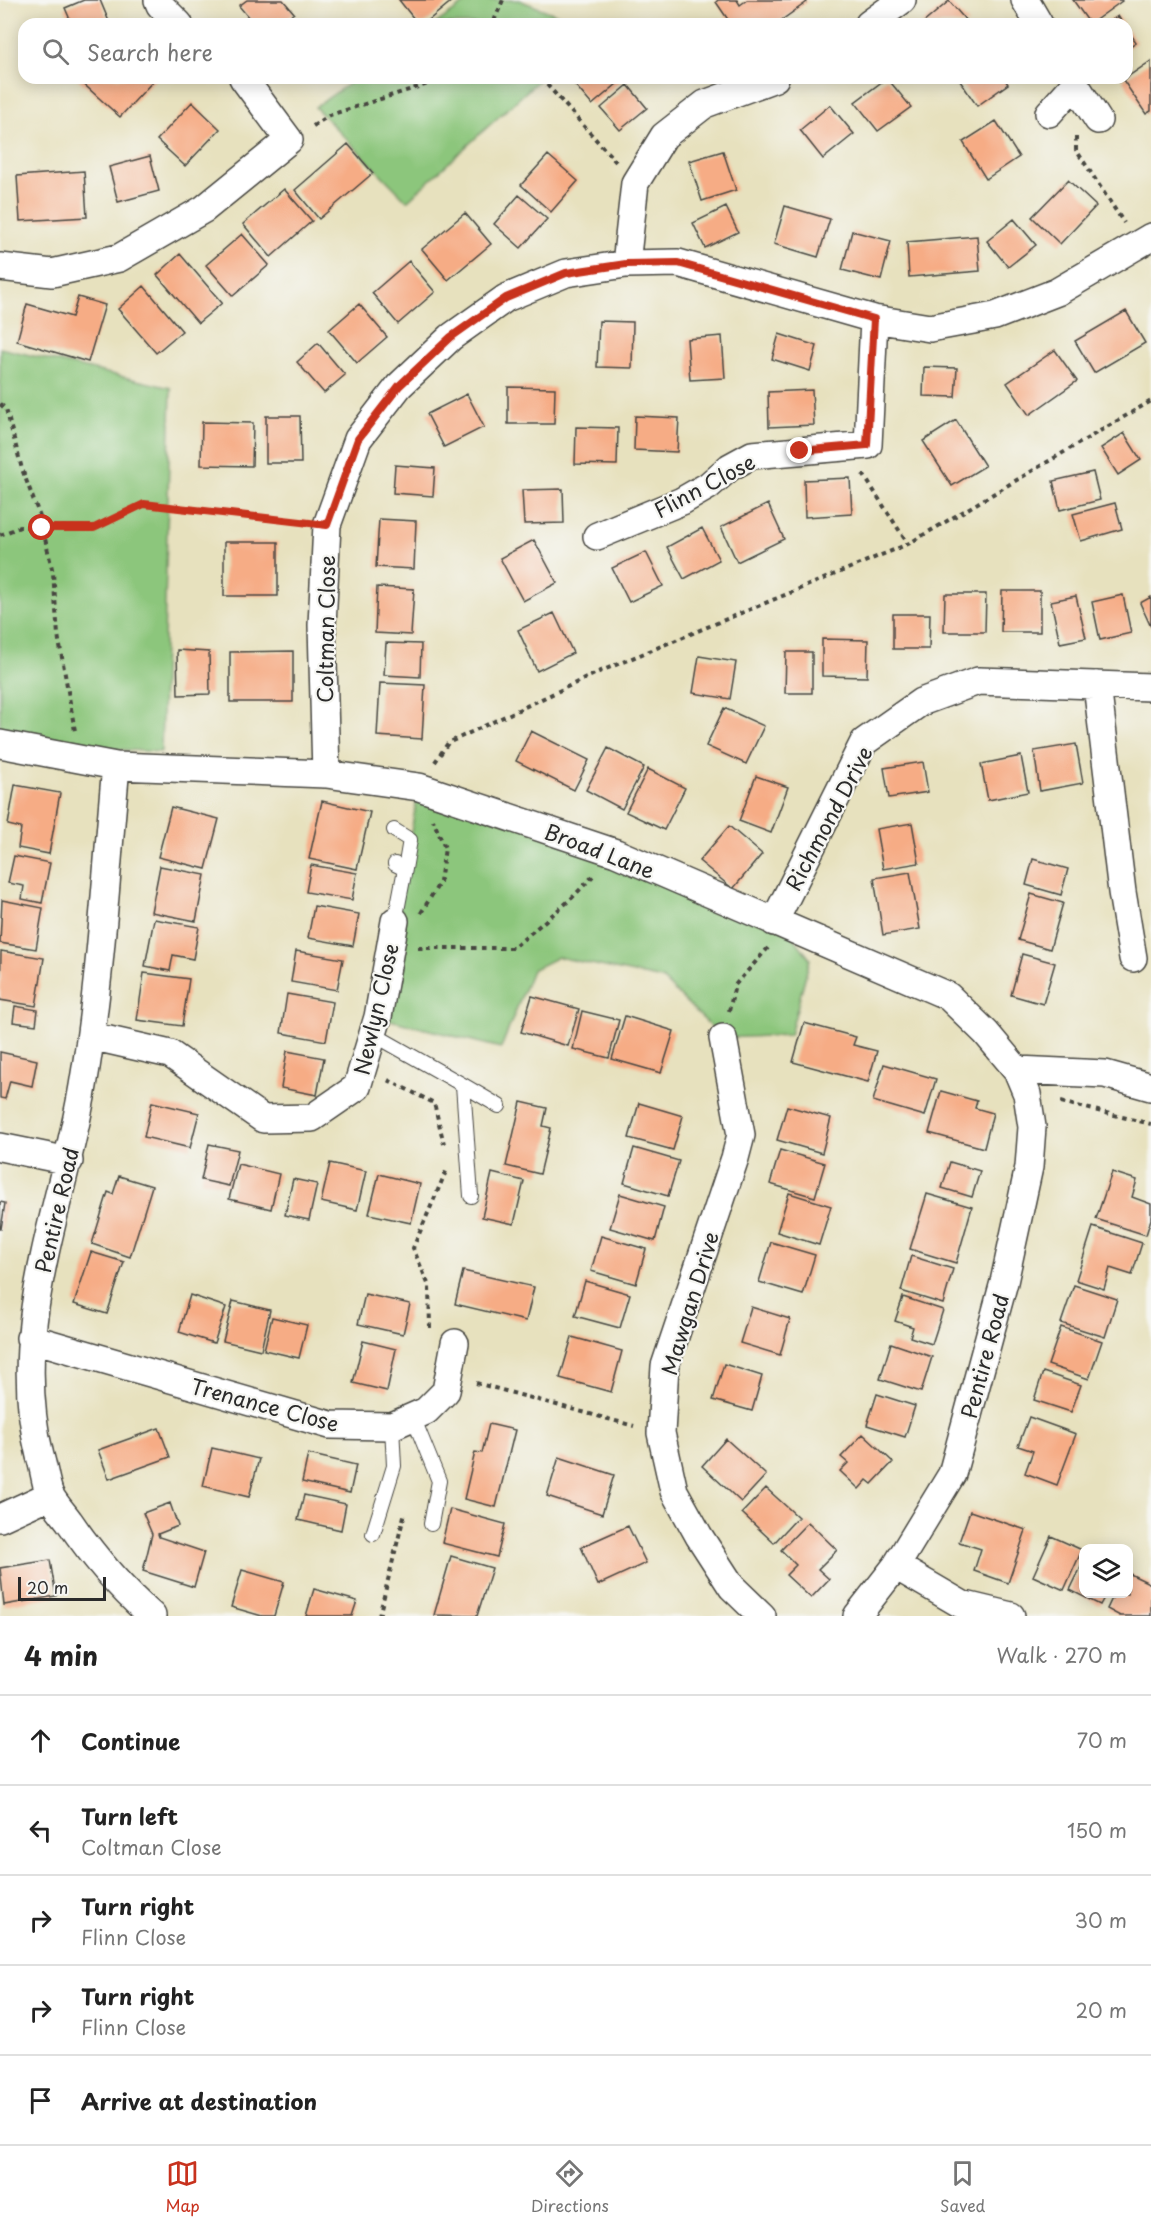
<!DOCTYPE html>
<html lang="en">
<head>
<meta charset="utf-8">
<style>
	:root { --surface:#fff; --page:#f2f2f2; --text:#222; --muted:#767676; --line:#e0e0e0; --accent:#c8321e }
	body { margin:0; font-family:"Playpen Sans",sans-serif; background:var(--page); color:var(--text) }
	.controls { position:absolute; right:18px; bottom:18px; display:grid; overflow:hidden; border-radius:12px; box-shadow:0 3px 15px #0003 }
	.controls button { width:54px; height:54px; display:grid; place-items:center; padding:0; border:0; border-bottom:2px solid var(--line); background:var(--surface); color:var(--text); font:30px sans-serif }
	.scale { position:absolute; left:18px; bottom:15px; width:88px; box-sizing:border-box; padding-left:6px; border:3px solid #2b2b2b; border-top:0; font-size:16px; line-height:21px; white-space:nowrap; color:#2b2b2b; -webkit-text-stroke:4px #f6f6f2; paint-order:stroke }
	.stop { position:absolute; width:18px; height:18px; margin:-14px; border:4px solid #c8321e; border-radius:50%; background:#fff }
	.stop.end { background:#c8321e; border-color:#fff; box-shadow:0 2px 6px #0008 }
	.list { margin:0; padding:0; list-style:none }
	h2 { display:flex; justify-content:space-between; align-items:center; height:78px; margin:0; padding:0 24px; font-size:26px }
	h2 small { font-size:20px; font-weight:400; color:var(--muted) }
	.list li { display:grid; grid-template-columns:39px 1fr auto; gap:18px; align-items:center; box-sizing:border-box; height:90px; padding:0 24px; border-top:2px solid var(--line) }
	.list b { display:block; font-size:22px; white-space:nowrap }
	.list p { margin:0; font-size:20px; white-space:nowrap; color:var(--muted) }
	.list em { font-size:20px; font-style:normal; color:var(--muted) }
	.icon { flex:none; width:33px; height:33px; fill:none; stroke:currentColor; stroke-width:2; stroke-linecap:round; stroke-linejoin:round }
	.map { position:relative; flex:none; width:1151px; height:1616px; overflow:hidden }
	.search { position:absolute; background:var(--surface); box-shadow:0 3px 15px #0003; left:18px; right:18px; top:18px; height:66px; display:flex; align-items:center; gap:15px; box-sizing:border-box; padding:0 21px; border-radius:18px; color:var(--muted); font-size:22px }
	.sheet { height:528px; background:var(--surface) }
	nav { display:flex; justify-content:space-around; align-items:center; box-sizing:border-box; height:84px; border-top:2px solid var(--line); background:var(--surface); font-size:16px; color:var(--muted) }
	nav a { display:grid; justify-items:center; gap:3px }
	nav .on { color:var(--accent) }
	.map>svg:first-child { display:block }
	.green { fill:#8cc67b; stroke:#5c7853; stroke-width:1.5 }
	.building { fill:#f6ac85 }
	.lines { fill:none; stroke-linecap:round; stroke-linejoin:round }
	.service-casing { stroke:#474641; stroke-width:16 }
	.minor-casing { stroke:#474641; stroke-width:30 }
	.path { stroke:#474641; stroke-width:4; stroke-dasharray:4.5 4.5; stroke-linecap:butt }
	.service { stroke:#fff; stroke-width:14 }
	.minor { stroke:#fff; stroke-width:27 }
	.route { stroke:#c8321e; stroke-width:8 }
	.labels { text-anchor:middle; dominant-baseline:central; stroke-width:4.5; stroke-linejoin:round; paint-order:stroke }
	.street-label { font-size:21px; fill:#2b2b2b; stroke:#f6f6f2 }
</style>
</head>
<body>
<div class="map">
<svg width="1151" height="1616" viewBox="0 0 1151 1616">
	<rect width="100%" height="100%" fill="#f6f6f2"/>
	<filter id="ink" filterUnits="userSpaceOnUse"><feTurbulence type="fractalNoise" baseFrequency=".0167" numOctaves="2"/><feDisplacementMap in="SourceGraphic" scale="12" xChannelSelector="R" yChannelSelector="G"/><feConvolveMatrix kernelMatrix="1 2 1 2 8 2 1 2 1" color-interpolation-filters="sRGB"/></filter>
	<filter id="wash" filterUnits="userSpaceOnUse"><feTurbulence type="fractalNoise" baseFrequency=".008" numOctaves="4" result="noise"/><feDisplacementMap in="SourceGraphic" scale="24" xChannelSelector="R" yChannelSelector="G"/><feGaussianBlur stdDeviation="1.35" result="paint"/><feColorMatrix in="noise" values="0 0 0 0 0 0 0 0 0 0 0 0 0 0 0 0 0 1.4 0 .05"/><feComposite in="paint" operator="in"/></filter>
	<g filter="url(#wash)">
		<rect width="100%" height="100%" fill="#e7e1be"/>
		<path class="green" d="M470 0H519L581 24H435Z
			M357 78H541L407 201 315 107Z
			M0 348 171 388 161 752 111 749 0 729Z
			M419 787 787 928 810 959 790 1035 723 1038 662 979 558 957 532 970 501 1048 378 1017Z"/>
		<g id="blocks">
			<path class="building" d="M84 0H100L110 24H72L65 8Z
				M247 0H283L294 13 280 24H254L239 6Z
				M399 0H453L424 24H418Z
				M718 0H737L740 5 747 0H805L807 2 776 24H731L716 2Z
				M1073 0H1121L1122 1 1090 24Z
				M949 1 969 24H922Z
				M1118 16 1123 24H1105Z
				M1127 29 1136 42 1127 48Z
				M1151 61V111L1146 114 1123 80Z
				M77 78H156L120 117Z
				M569 78H624L592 105Z
				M887 78 911 107 878 131 855 102Z
				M958 78H1004L1008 84 977 106Z
				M628 85 647 108 620 130 601 108Z
				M192 102 220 129 185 166 157 140Z
				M830 105 854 134 823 159 800 130Z
				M996 121 1019 157 986 179 963 142Z
				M348 144 373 173 319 219 295 190Z
				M723 151 736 190 702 201 689 161Z
				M548 155 578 181 551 212 521 185Z
				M150 156 159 191 118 202 109 167Z
				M84 171 87 217 20 221 17 176Z
				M1068 180 1096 206 1060 244 1032 217Z
				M284 189 312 221 271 257 243 224Z
				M519 195 547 219 521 248 494 224Z
				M785 206 830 219 818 257 774 244Z
				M726 207 738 232 705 248 693 223Z
				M465 213 491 244 448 280 422 249Z
				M1014 219 1036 245 1008 267 987 241Z
				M852 231 891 241 881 280 842 270Z
				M242 234 269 265 233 296 206 265Z
				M977 236 980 271 909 277 907 242Z
				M180 254 222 303 198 323 157 275Z
				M409 261 435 292 398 324 372 293Z
				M144 286 182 331 156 353 118 309Z
				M78 297 105 305 88 362 17 341 27 304 72 317Z
				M359 304 387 337 357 363 329 330Z
				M1126 311 1145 343 1094 373 1075 341Z
				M599 321 633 322 632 368 597 367Z
				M779 334 817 346 810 371 772 359Z
				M722 336 725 378 690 380 687 339Z
				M318 343 345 375 324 393 297 362Z
				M1055 350 1077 381 1029 415 1007 383Z
				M924 367 957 368 955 397 923 396Z
				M508 387 555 388 554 424H508Z
				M812 390 814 425 769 427 768 392Z
				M467 394 484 427 444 447 427 414Z
				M266 416H300L301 463H266Z
				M635 416 679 418 677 452 634 450Z
				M956 420 985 466 952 486 923 441Z
				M202 422 253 423 252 466 201 465Z
				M576 427 618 428 617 465 575 464Z
				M1124 433 1141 460 1118 475 1101 448Z
				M395 465 435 468 433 496 393 493Z
				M1093 472 1100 500 1060 510 1053 481Z
				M850 478 852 514 805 517 804 480Z
				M563 489 564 523 524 524 522 490Z
				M1115 503 1122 529 1081 541 1073 514Z
				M768 504 784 539 737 562 721 527Z
				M379 519 416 521 414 569 376 567Z
				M702 528 719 560 684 579 667 547Z
				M534 540 557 583 523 601 500 558Z
				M224 542H278V596H224Z
				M646 552 663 586 629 602 612 568Z
				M377 587 414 589 411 635 375 633Z
				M1002 591H1040V632H1001Z
				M945 594H986L985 632H944Z
				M1123 595 1131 633 1100 640 1092 602Z
				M1076 596 1086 638 1060 643 1051 601Z
				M1151 597V627L1140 603Z
				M554 613 573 653 537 671 518 630Z
				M893 614H930L929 649H893Z
				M822 639 868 640 867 677 822 676Z
				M386 643 421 644 420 677 384 675Z
				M177 650 209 652 210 694 178 695Z
				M293 651V702H230V652Z
				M786 652H812V693H785Z
				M699 656 736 662 730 699 693 693Z
				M380 683 425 685 422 739 377 736Z
				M724 708 764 726 746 764 706 746Z
				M531 731 589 760 574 790 516 761Z
				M1076 744 1083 783 1040 791 1034 751Z
				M608 748 644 767 622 809 586 790Z
				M1021 756 1028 792 988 800 981 764Z
				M923 762 928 792 889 798 884 768Z
				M648 769 685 788 664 830 626 812Z
				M756 776 788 787 771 833 739 821Z
				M15 785 60 793 49 854 18 848 21 828 8 825Z
				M322 801 370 812 357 869 309 859Z
				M171 807 219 819 206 869 158 857Z
				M912 823 919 863 883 869 876 829Z
				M729 826 762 854 733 889 699 861Z
				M14 856 50 863 42 903 22 899 24 886 8 883Z
				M1033 859 1068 869 1061 895 1026 885Z
				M311 865 357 873 352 900 306 892Z
				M160 866 205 875 196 921 151 912Z
				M910 872 920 929 883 935 874 878Z
				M1031 894 1063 903 1050 949 1018 940Z
				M2 900 43 908 36 949 0 943Z
				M314 906 359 914 353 946 308 938Z
				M154 919 199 927 193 959 173 955 170 971 145 966Z
				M1 951 44 958 36 1006 0 1000Z
				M296 951 343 959 337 990 291 982Z
				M1022 954 1055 963 1043 1004 1011 995Z
				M144 973 189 979 182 1026 137 1020Z
				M287 994 333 1002 326 1041 281 1033Z
				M532 996 579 1009 568 1046 521 1032Z
				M15 1006 38 1010 36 1025 13 1022Z
				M582 1011 619 1020 609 1058 573 1049Z
				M625 1016 674 1031 661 1073 612 1059Z
				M804 1023 856 1037 853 1045 877 1051 868 1082 793 1062Z
				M287 1051 324 1058 317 1095 281 1088Z
				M0 1052 37 1060 32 1086 10 1081 5 1099 0 1098Z
				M884 1064 936 1079 925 1116 873 1101Z
				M941 1091 977 1101 975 1108 993 1113 984 1148 929 1133Z
				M152 1102 199 1113 190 1148 144 1137Z
				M521 1102 547 1108 543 1126 551 1128 540 1174 506 1166Z
				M639 1103 683 1116 673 1150 629 1138Z
				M787 1106 831 1118 822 1153 777 1140Z
				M209 1144 238 1150 229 1186 201 1180Z
				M634 1148 679 1161 668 1196 624 1183Z
				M780 1150 825 1163 815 1197 770 1184Z
				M950 1162 980 1171 972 1197 942 1188Z
				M330 1163 366 1171 357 1210 321 1202Z
				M238 1164 279 1174 271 1209 229 1199Z
				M1112 1172 1137 1180 1132 1197 1151 1204V1219L1146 1235 1096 1219Z
				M492 1173 524 1181 514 1224 482 1217Z
				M379 1174 420 1184 411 1223 369 1214Z
				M119 1176 152 1186 130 1257 92 1244 108 1192 113 1194Z
				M293 1179 317 1184 309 1220 285 1215Z
				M789 1193 831 1206 819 1245 777 1232Z
				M620 1194 664 1207 655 1241 610 1228Z
				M927 1194 972 1207 956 1263 910 1249Z
				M0 1202 5 1203 1 1229H0Z
				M1093 1227 1142 1243 1132 1275 1110 1268 1104 1289 1076 1280Z
				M601 1236 646 1249 636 1284 591 1271Z
				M771 1242 815 1255 803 1295 759 1282Z
				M91 1252 124 1262 107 1314 74 1304Z
				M911 1256 953 1269 943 1304 901 1291Z
				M463 1271 534 1287 526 1321 455 1304Z
				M585 1281 630 1294 620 1328 575 1316Z
				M1074 1285 1117 1299 1105 1337 1061 1323Z
				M365 1294 410 1304 403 1334 358 1324Z
				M190 1295 226 1307 214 1343 179 1332Z
				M903 1297 943 1310 932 1344 910 1337 913 1327 895 1321Z
				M233 1301 270 1310 261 1350 223 1341Z
				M751 1307 790 1319 780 1355 740 1343Z
				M272 1317 307 1325 299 1358 264 1350Z
				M1061 1327 1102 1341 1089 1379 1048 1365Z
				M572 1337 622 1351 611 1392 560 1378Z
				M363 1341 396 1349 387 1391 353 1383Z
				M891 1343 932 1357 921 1392 880 1379Z
				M724 1364 762 1376 752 1411 713 1400Z
				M1043 1372 1081 1385 1071 1412 1034 1400Z
				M877 1394 915 1406 905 1437 867 1425Z
				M1029 1417 1076 1434 1057 1485 1025 1473 1033 1451 1018 1446Z
				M489 1424 515 1430 496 1507 464 1499 475 1452 482 1453Z
				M159 1428 170 1457 109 1479 98 1450Z
				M863 1434 893 1462 872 1484 867 1480 859 1489 840 1471 848 1463 841 1457Z
				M726 1439 766 1475 741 1502 702 1466Z
				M212 1448 259 1459 249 1497 203 1486Z
				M308 1454 356 1465 350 1493 302 1482Z
				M559 1457 614 1475 602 1514 547 1496Z
				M766 1488 798 1517 774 1543 742 1513Z
				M304 1495 346 1504 341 1530 298 1520Z
				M170 1503 178 1526 158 1534 159 1537 204 1552 194 1587 143 1571 152 1534 143 1513Z
				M450 1509 505 1524 497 1557 442 1543Z
				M970 1511 1026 1530 1008 1583 974 1571 981 1549 959 1542Z
				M808 1522 837 1550 818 1569 829 1579 811 1598 786 1575 796 1565 781 1550Z
				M628 1526 646 1563 598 1585 581 1547Z
				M1051 1536 1082 1550 1064 1590 1033 1576Z
				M451 1556 492 1568 477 1616 434 1615Z
				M50 1560 56 1596 4 1605 0 1568Z
				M1083 1563V1593L1106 1594 1100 1605 1070 1590Z
				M242 1570 284 1582 274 1616H262L231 1607Z
				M1128 1573 1151 1584V1616H1120L1107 1609 1114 1594H1128Z
				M314 1589 357 1601 352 1616H306Z"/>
		</g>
	</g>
	<g filter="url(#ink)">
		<use href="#blocks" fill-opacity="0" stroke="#474641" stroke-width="1.5"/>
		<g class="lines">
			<g class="service-casing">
				<path id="service" d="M394 830 410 840 405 869
					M395 921 405 869 395 864
					M373 1034 463 1085 471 1196
					M463 1085 499 1106
					M413 1417 439 1481 431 1524
					M373 1534 394 1466 392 1426"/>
			</g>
			<g class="minor-casing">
				<path id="minor" d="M158 0 160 5 179 24
					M1025 0 1039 24
					M869 24 902 0
					M1049 113 1075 84 1098 120
					M626 264 635 183 664 136 705 104 775 78
					M0 267 52 273 119 258 204 209 289 140 243 78
					M597 536 682 501 708 486 730 467 752 455 868 445 874 319
					M1097 685 1122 892 1133 958
					M0 744 116 766 326 774 419 787 616 853 948 996 986 1033 1017 1070 1027 1094 1032 1127 1029 1167 1004 1282 952 1474 896 1566 857 1616
					M116 766C106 872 101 980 83 1086 62 1210 8 1328 40 1456 44 1468 45 1483 50 1495 55 1504 63 1513 69 1521 93 1556 120 1588 152 1616
					M326 774 322 625 327 525 358 439 399 386 451 337 506 298 566 273 626 264 678 263 874 319 930 328 995 316 1057 292 1151 237
					M774 922 864 742 921 702 978 681 1151 687
					M91 1036 170 1054 263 1119 312 1118 357 1087 378 1017 395 921
					M723 1038 741 1135 735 1158 665 1366 661 1433 674 1491 699 1536 732 1587 762 1616
					M1017 1070 1105 1074 1151 1087
					M0 1147 69 1161
					M30 1338 330 1425 392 1426 426 1411 446 1391 455 1343
					M0 1518 50 1495
					M896 1566 961 1604 1011 1616"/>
			</g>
			<path class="path" d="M494 21 503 0
				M541 78 616 162
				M313 126 330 115 434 82 437 78
				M1076 137V150L1124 223
				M0 404 6 409 22 469 40 517 53 573 58 635 75 731
				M863 474 908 544
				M0 535 20 527 95 528 144 504 300 522
				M435 762 448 743 601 671 908 544 1151 401
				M421 913 440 882 445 848 433 820
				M418 948H513L571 899 595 874
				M729 1011 735 985 768 948
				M388 1080 434 1103 444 1144
				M1061 1102 1151 1124
				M430 1328 429 1286 413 1248 447 1169
				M476 1383 634 1426
				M379 1616 405 1512"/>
			<use href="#service" class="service"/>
			<use href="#minor" class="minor"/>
		</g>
	</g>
	<g class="lines" filter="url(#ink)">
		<path class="route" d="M42 528H94L144 504 327 525 358 439 399 386 451 337 506 298 566 273 626 264 678 263 874 319 867 445 800 451"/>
	</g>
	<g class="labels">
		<g class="street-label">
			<text transform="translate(704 485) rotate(-28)">Flinn Close</text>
			<text transform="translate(325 629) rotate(-89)">Coltman Close</text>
			<text transform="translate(828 818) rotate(-62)">Richmond Drive</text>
			<text transform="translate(600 850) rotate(21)">Broad Lane</text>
			<text transform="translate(375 1009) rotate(-77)">Newlyn Close</text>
			<text transform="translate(56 1210) rotate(-77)">Pentire Road</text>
			<text transform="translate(689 1303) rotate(-73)">Mawgan Drive</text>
			<text transform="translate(984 1356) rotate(-75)">Pentire Road</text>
			<text transform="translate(265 1404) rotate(15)">Trenance Close</text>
		</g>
	</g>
</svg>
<div class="controls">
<button><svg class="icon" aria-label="layers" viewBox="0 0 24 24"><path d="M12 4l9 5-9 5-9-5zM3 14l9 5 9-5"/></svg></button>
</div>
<div class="scale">20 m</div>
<div class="stop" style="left:42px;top:528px"></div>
<div class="stop end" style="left:800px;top:451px"></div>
<div class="search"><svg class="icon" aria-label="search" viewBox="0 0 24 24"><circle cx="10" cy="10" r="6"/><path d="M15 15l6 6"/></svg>Search here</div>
</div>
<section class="sheet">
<h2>4 min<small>Walk · 270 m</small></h2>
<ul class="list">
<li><svg class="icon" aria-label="ahead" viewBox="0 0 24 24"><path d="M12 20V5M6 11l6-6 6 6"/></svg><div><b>Continue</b></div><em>70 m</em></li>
<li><svg class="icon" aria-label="left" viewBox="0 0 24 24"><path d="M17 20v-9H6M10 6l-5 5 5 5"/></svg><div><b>Turn left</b><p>Coltman Close</p></div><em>150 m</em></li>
<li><svg class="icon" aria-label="right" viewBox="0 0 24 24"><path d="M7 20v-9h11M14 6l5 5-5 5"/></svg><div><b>Turn right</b><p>Flinn Close</p></div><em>30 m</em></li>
<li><svg class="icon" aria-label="right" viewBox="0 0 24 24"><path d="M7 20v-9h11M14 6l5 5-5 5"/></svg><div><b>Turn right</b><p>Flinn Close</p></div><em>20 m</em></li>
<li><svg class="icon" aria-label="arrive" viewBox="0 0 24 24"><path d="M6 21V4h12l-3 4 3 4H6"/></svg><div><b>Arrive at destination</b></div></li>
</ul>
</section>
<nav>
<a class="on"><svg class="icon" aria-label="map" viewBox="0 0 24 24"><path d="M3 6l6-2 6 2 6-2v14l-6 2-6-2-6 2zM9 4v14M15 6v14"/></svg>Map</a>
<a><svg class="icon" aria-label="directions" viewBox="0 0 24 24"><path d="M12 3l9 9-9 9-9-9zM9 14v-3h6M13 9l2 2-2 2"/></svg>Directions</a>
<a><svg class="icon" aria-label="saved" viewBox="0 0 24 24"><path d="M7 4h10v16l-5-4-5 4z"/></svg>Saved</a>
</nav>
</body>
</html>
